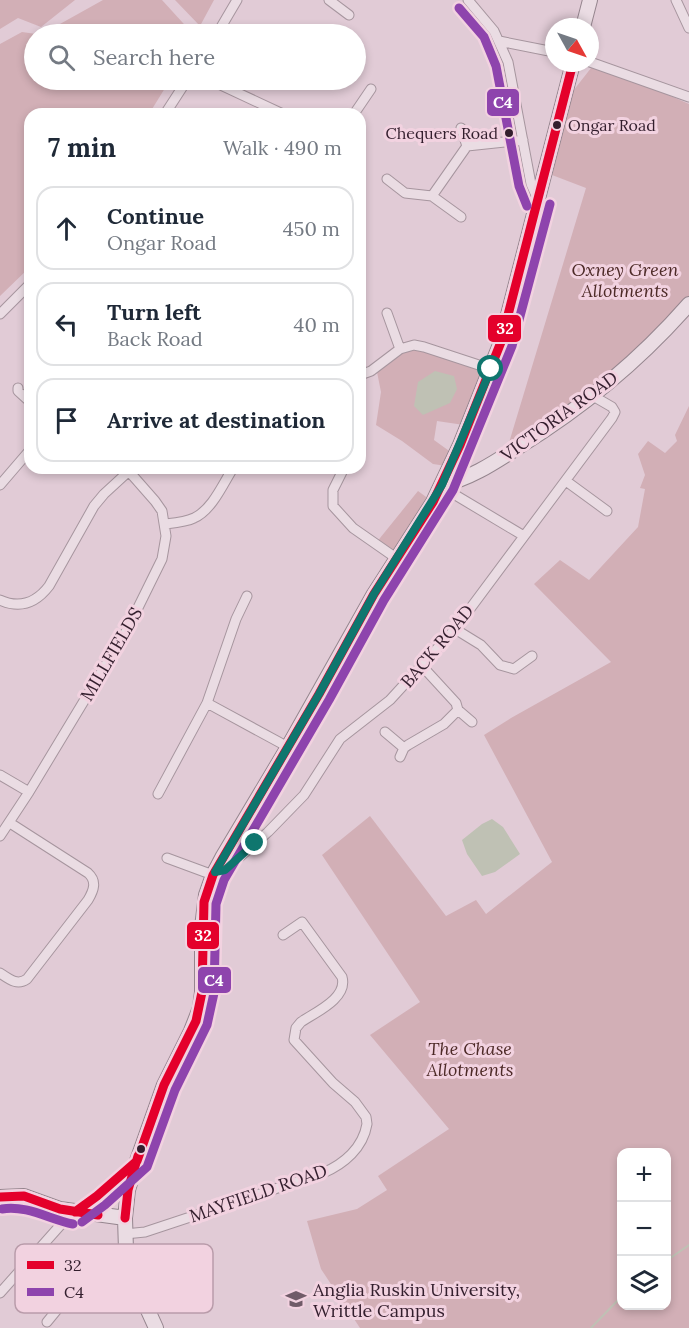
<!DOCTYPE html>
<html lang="en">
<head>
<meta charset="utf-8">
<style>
	:root { --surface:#fff; --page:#f2f2f3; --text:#1f2937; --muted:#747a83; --line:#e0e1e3 }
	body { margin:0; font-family:Lora,serif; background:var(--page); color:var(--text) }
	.controls { position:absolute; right:18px; bottom:18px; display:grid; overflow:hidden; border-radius:12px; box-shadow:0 3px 9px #0003 }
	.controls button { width:54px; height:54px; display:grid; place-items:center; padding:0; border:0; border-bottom:2px solid var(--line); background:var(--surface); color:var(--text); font:30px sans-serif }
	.compass { position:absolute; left:545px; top:18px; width:54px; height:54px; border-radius:50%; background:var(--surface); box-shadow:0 3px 9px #0003; rotate:130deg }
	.stop { position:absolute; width:18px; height:18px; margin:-14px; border:4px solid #0f766e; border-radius:50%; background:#fff }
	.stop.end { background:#0f766e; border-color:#fff; box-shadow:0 2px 6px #0008 }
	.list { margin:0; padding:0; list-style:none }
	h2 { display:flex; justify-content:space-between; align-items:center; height:78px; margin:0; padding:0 24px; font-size:26px }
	h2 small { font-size:20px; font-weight:400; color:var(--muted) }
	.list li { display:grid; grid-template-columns:39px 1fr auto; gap:18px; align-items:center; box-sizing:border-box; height:84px; margin:0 12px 12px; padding:0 12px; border:2px solid var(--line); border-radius:18px }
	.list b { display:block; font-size:22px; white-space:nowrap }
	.list p { margin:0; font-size:20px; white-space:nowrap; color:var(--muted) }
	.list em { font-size:20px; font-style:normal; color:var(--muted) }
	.icon { flex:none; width:33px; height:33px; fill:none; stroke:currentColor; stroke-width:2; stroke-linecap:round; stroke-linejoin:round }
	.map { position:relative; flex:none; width:689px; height:1328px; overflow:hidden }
	.search { position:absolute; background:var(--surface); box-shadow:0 3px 9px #0003; left:24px; top:24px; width:342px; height:66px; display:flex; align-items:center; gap:15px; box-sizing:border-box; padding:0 21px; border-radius:33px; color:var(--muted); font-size:22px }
	.panel { position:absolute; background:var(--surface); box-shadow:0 3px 9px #0003; left:24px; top:108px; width:342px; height:366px; border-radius:18px }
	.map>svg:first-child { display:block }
	.green { fill:#d2afb6; fill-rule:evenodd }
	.water { fill:#bfc1b4 }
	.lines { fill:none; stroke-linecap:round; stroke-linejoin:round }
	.stream { stroke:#bfc1b4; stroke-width:2 }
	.street-casing { stroke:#a6959e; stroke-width:11 }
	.secondary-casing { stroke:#95858e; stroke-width:16 }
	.street { stroke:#eadce3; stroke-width:9 }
	.secondary { stroke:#eadce3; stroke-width:14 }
	.bus-1-casing { stroke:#f2d2e0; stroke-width:14 }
	.bus-2-casing { stroke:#f2d2e0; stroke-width:14 }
	.bus-1 { stroke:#e4002b; stroke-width:9 }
	.bus-2 { stroke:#8e44ad; stroke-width:9 }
	.route { stroke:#0f766e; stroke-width:8 }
	.bus-dot { fill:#331e2d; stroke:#f2d2e0; stroke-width:2 }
	.labels { text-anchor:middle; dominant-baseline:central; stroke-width:6; stroke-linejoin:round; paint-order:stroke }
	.bus-label { font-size:16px; fill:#331e2d; stroke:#f2d2e0; text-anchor:start }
	.park-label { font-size:18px; font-style:italic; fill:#4d2a27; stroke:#f2d2e0 }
	.street-label { font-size:18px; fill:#331e2d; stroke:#f2d2e0 }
	.poi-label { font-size:18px; fill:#331e2d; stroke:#f2d2e0; text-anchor:start }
	.key { fill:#f2d2e0; stroke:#b99caa; stroke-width:1.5 }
	.key-label { font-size:16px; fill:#331e2d }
	.line-badge { stroke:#f2d2e0; stroke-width:2 }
	.badge-label { font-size:16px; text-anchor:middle; font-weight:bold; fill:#fff }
</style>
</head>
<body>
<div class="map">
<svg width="689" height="1328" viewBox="0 0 689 1328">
	<rect width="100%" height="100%" fill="#e1cbd6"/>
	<path class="green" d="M0 0H75L41 27 18 18 0 29Z
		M103 0H162L193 34H42Z
		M175 0H214L200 26Z
		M22 32 36 34H34V80H170L149 114H30V267L0 296V44Z
		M595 63 689 104V304L667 330 505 456 586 188 552 175 573 91Z
		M409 349 425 351 488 370 464 425 437 421 434 440 452 453 446 466 433 464 402 441 376 425 381 392 376 367Z
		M689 406V1328H360L321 1269 307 1221 357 1209 387 1190 378 1176 449 1129 370 1035 420 1002 322 855 370 816 446 916 476 900 486 914 552 862 484 735 511 718 611 662 534 584 560 560 589 580 638 527 645 489 640 488 645 475 638 454 648 441 665 453 677 441 675 435ZM622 1152H666V1306H622Z
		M418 491 433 502 396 558 376 543Z
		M121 1181 119 1195 111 1206 101 1209 89 1207Z"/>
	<path class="water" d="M435 371 454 376 457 389 450 403 423 415 414 406 418 382Z
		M492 819 503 827 520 854 495 872 482 876 467 854 462 840 482 824Z"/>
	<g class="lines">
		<path class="stream" d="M666 1261 689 1245
			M591 1328 622 1296"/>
		<g class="street-casing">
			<path id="street" d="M329 0 349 15
				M468 0 494 31 508 62 531 184 538 200
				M676 0 689 28
				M217 34 237 0
				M499 41 554 52
				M590 62 689 97
				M210 80 283 114
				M165 114 187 80
				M354 114 371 89
				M467 146 523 140
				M387 179 405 193 432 196
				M461 217 432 196 467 146 461 128
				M387 313 400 349 414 345 424 347 491 369
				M0 314 30 284
				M360 375 371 371 400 349
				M18 388V391L30 402
				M344 468 333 490V506L353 528 396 558
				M566 481 607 511
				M0 485 30 450
				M442 485 452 493 524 536
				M165 524C174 523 186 522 194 518 212 510 223 484 233 468
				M0 600C20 609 36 603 49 586L94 506 104 494 129 471
				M455 629 481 645 500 665 514 669 532 656
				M207 703 288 747
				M458 710 472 722
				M385 732 404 748
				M400 757 404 748 408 745 444 724 458 710 456 703 422 666
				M0 775 29 792
				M158 794 207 703 236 619 247 596
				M0 836 29 792 128 628 162 559 166 536 162 511 155 501 126 468
				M167 858 213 875
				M215 872 225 870 268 832 304 795 340 739 390 700 455 629 612 418 615 412 612 407 593 396
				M0 973C9 979 17 986 27 979L88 900C94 890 97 881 88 873L10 823
				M75 1212 97 1196 136 1162
				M125 1234 145 1232 323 1173C344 1164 363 1148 367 1124L366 1117 355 1102 333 1083 294 1040 296 1028 301 1022C316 1012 348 998 342 977L302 922 283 935
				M0 1293 65 1220 69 1211
				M47 1322 65 1300 80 1291 131 1273"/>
		</g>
		<g class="secondary-casing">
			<path id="secondary" d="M583 27 590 0
				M442 485C472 478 495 462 520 446 583 407 640 360 689 304
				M0 1197 24 1196 60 1209 125 1218
				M156 1328 131 1273 126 1250 125 1218 128 1190 137 1161 164 1085 191 1031 200 1008 202 992V927L206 895 213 875 223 856 288 747 374 594 433 502 460 445 501 342 573 63"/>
		</g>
		<use href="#street" class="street"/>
		<use href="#secondary" class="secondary"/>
		<g class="bus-1-casing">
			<path id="bus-1" d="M0 1197 24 1196 60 1209 98 1215
				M75 1212 97 1196 137 1161 164 1085 196 1021 202 992 204 902 213 875 319 694 374 594 433 502 460 445 501 342 573 63
				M125 1218 128 1190 138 1156"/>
		</g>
		<g class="bus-2-casing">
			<path id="bus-2" d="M459 8 484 37 496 66 519 186 527 206
				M2 1209C27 1205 49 1219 73 1224
				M82 1222 105 1205 147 1167 175 1090 207 1025 214 993 216 904 224 880 329 700 384 600 453 490 512 346 550 204"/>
		</g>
		<use href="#bus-1" class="bus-1"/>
		<use href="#bus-2" class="bus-2"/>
	</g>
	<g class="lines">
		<path class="route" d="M255 843 225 870 215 872 319 694 374 594 442 485 491 369"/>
	</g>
	<defs>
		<g id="university-bare" transform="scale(1.62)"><path d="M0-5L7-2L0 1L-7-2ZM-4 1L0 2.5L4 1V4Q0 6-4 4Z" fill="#705b68" stroke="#f2d2e0" stroke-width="2.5" paint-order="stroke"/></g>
	</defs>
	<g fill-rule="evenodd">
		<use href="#university-bare" x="296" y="1299"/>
	</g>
	<g class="bus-dot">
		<circle cx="557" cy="125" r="5"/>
		<circle cx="509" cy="133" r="5"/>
		<circle cx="141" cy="1149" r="5"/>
	</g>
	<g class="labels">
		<g class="bus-label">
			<text x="568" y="125">Ongar Road</text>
			<text x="498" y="133" text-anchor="end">Chequers Road</text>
		</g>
		<g class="park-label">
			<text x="625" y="269">Oxney Green<tspan x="625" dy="21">Allotments</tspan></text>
			<text x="470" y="1048">The Chase<tspan x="470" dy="21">Allotments</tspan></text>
		</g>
		<g class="street-label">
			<text transform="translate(559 416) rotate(-36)">VICTORIA ROAD</text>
			<text transform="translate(437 646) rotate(-50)">BACK ROAD</text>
			<text transform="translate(111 654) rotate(-60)">MILLFIELDS</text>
			<text transform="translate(258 1193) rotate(-19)">MAYFIELD ROAD</text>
		</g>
		<g class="poi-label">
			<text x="313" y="1289">Anglia Ruskin University,<tspan x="313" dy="21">Writtle Campus</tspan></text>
		</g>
	</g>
	<rect x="15" y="1244" width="198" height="69" rx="9" class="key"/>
	<rect x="27" y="1261" width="27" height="8" fill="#e4002b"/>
	<rect x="27" y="1288" width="27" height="8" fill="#8e44ad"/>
	<g class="key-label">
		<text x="64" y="1271">32</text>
		<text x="64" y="1298">C4</text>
	</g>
	<g class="line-badge">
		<rect x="486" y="88" width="34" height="29" rx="6" fill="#8e44ad"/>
		<rect x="487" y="314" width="35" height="29" rx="6" fill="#e4002b"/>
		<rect x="186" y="921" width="34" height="29" rx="6" fill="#e4002b"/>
		<rect x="197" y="966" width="35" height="28" rx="6" fill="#8e44ad"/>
	</g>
	<g class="badge-label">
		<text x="503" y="108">C4</text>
		<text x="505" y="334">32</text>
		<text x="203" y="941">32</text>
		<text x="214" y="986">C4</text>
	</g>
</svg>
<div class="controls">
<button>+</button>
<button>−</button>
<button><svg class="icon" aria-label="layers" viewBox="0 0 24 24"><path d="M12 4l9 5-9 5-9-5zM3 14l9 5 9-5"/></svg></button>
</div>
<svg class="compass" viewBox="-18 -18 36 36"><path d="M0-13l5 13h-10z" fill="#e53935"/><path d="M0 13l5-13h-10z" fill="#747a83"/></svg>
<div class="stop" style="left:491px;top:369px"></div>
<div class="stop end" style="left:255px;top:843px"></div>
<div class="search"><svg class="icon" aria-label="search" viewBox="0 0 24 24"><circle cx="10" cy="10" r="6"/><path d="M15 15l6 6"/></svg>Search here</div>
<section class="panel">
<h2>7 min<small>Walk · 490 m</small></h2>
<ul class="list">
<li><svg class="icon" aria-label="ahead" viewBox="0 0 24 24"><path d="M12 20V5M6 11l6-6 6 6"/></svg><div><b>Continue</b><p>Ongar Road</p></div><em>450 m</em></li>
<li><svg class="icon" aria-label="left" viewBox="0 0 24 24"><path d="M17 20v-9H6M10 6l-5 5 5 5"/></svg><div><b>Turn left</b><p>Back Road</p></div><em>40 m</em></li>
<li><svg class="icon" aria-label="arrive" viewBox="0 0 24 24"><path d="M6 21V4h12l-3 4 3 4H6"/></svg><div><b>Arrive at destination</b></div></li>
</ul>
</section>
</div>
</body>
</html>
